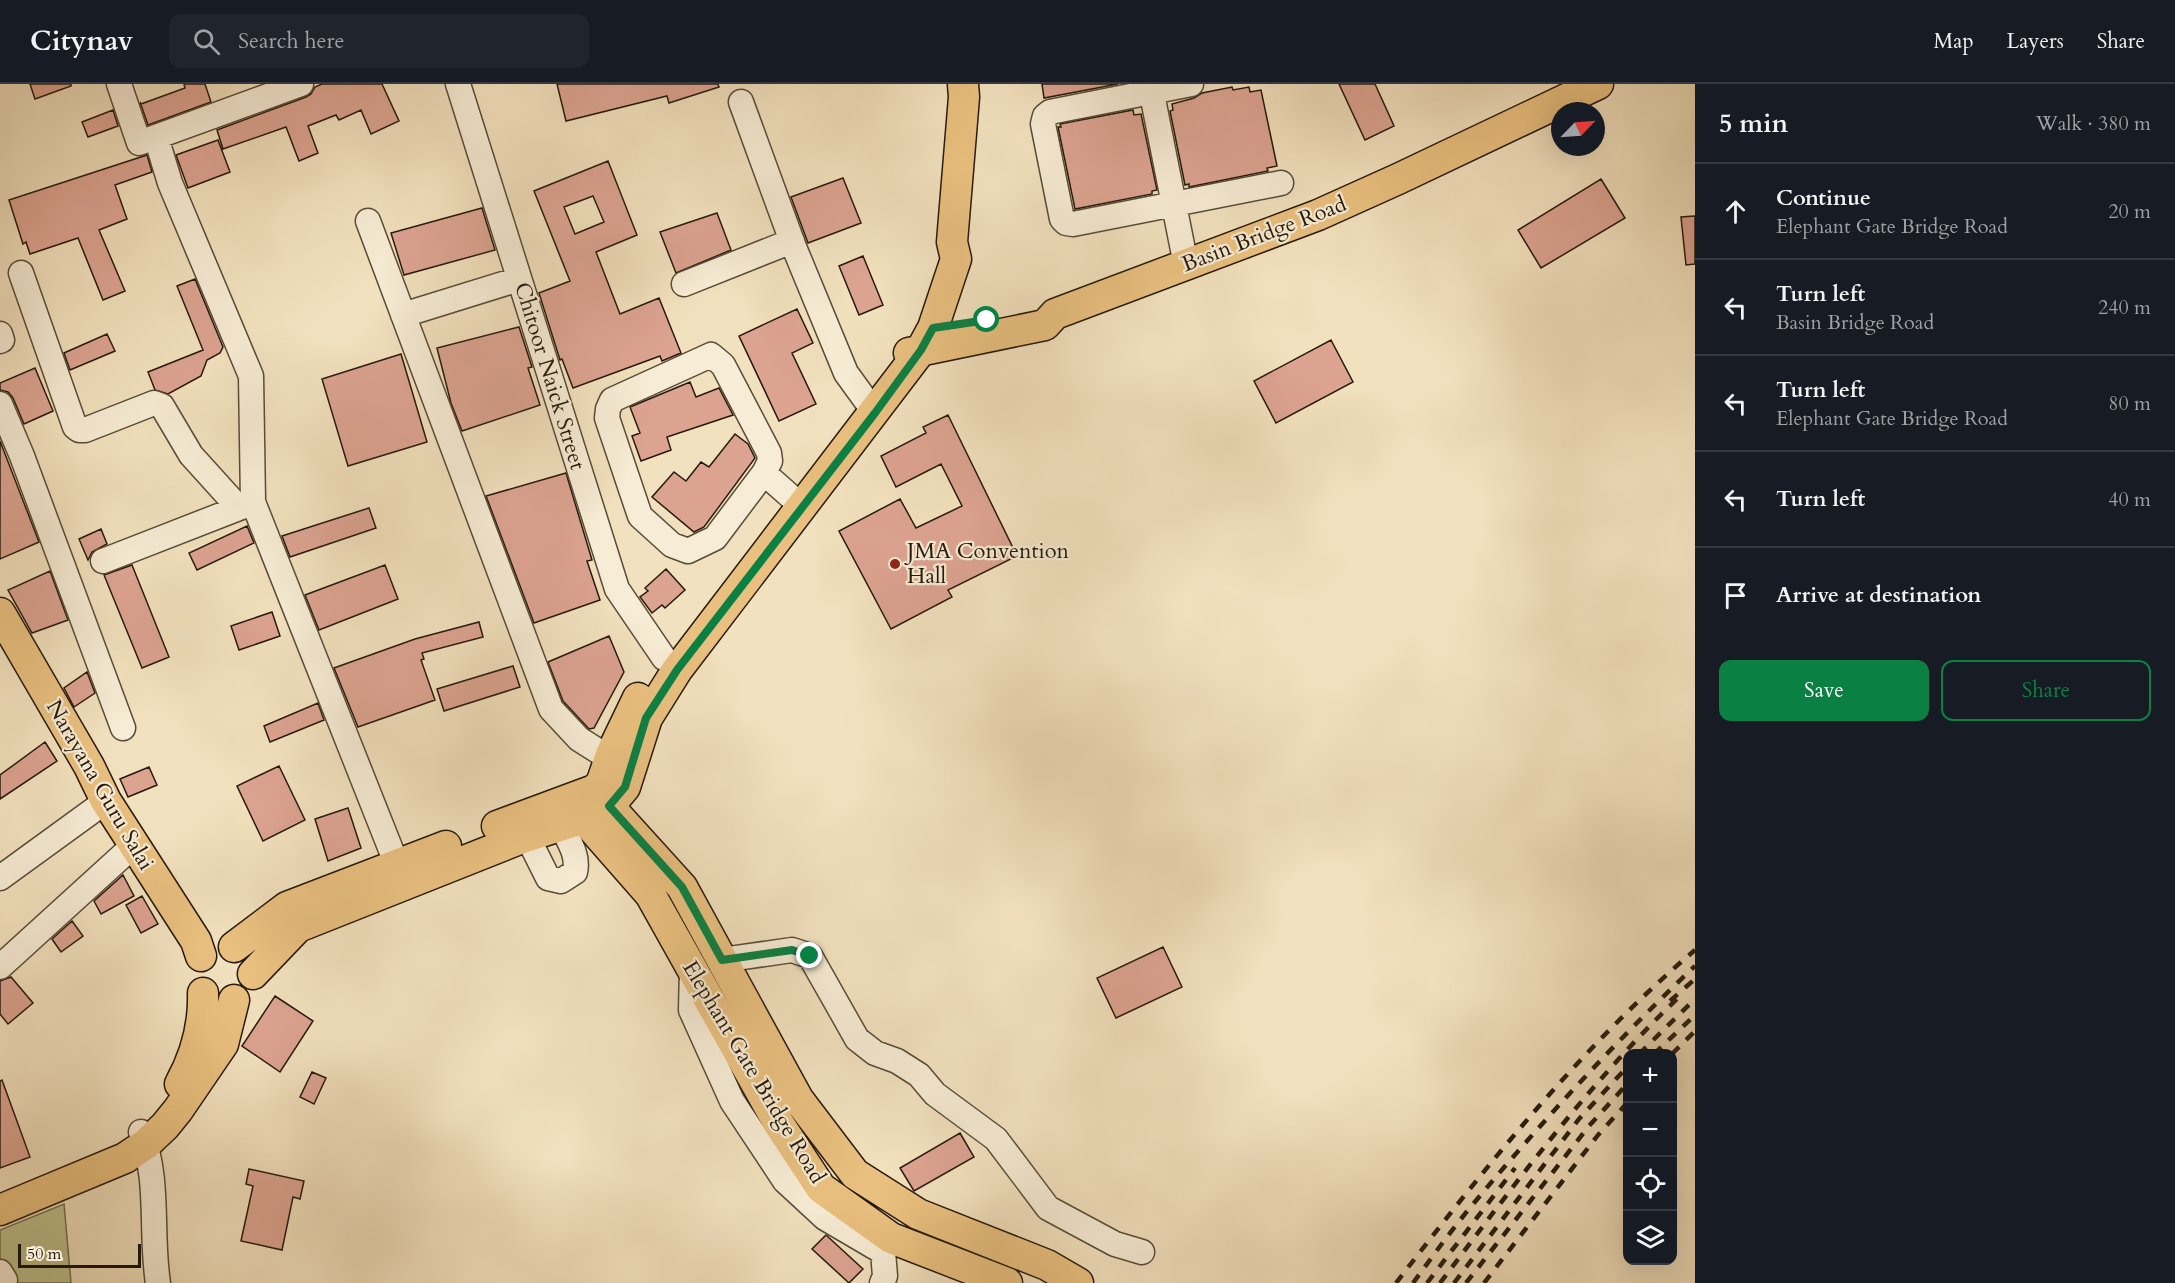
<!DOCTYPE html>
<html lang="en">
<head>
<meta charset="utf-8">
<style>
	:root { --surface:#171b24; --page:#20242c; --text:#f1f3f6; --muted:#9ea1a6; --line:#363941; --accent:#0b8043 }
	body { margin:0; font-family:Cardo,serif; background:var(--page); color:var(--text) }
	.controls { position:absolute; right:18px; bottom:18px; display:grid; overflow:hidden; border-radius:12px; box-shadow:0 6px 24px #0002 }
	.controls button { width:54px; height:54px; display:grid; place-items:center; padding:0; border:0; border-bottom:2px solid var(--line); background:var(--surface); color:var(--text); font:30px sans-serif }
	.compass { position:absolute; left:1551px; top:18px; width:54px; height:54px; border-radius:50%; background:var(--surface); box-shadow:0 6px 24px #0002; rotate:65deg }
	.scale { position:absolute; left:18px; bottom:15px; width:123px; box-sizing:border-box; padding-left:6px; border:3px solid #251a0c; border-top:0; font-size:16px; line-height:21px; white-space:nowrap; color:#251a0c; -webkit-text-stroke:4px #f7ecd5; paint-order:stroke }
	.stop { position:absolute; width:18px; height:18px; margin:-14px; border:4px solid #0b8043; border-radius:50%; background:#fff }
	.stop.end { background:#0b8043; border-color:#fff; box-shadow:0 2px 6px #0008 }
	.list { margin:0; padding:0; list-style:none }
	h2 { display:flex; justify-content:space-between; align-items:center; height:78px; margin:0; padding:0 24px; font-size:26px }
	h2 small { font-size:20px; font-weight:400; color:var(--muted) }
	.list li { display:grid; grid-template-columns:39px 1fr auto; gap:18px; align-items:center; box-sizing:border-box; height:96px; padding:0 24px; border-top:2px solid var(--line) }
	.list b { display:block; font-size:22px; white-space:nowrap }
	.list p { margin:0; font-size:20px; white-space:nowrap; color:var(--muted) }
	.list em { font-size:20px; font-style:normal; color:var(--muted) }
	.actions { display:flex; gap:12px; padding:18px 24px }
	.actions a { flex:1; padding:14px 0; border:2px solid var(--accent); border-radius:12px; text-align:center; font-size:21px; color:var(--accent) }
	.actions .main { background:var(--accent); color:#fff }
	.icon { flex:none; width:33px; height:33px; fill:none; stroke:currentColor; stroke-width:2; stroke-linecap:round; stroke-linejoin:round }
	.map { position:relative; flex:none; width:1695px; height:1199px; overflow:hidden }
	header { display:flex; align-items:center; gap:36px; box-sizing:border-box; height:84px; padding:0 30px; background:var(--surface); border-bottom:2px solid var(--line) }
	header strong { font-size:28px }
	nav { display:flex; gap:33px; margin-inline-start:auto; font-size:21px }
	.search { width:420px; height:54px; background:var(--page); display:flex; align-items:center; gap:15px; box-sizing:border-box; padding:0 21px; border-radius:12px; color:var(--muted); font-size:22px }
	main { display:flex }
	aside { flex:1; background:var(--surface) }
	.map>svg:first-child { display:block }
	.green { fill:#bec28f; stroke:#726e4e; stroke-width:1.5 }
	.building { fill:#dca391; stroke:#251a0c; stroke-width:1.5; fill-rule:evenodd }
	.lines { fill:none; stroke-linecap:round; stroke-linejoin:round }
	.minor-casing { stroke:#584c38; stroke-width:27 }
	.major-casing { stroke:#251a0c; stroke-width:33 }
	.minor { stroke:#f7ecd5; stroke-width:24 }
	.major { stroke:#e9c07f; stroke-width:30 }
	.rail { stroke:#251a0c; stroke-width:4.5; stroke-dasharray:10 10; stroke-linecap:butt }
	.route { stroke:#0b8043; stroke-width:8 }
	.poi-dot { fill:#8f2418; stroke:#f7ecd5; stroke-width:2 }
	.labels { text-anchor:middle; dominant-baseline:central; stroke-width:4.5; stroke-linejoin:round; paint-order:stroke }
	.street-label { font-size:22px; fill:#251a0c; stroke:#f7ecd5 }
	.poi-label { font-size:22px; fill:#251a0c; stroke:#f7ecd5; text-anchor:start }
</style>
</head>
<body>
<header>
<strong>Citynav</strong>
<div class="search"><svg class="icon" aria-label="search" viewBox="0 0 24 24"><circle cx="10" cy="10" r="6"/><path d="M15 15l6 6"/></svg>Search here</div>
<nav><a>Map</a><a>Layers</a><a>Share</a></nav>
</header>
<main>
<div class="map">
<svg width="1695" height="1199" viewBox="0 0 1695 1199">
	<rect width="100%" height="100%" fill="#f2e1be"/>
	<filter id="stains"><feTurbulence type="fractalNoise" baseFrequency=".00333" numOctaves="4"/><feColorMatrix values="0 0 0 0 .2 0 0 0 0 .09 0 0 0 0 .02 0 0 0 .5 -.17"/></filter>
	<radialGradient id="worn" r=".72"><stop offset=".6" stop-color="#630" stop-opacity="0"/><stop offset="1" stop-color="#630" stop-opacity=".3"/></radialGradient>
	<path class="green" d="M64 1120 71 1199H0V1146Z"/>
	<path class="building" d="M30 0H71V2L35 15Z
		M184 0H205L211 18 148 41 140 18 141 20 185 4Z
		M322 0H382L399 37 371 50 361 26 339 36 336 31 308 42 318 69 299 77 286 43 223 65 217 46 306 13 311 10 315 3Z
		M557 0H718L719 3 669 19 667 12 566 37Z
		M1042 0H1118L1044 14Z
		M1339 0H1375L1394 42 1365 56Z
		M1232 3 1233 6 1249 3 1250 8 1261 6 1277 82 1267 84 1268 87 1189 103V100L1185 101 1170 27 1173 26 1172 20 1194 14 1202 9Z
		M113 26 118 42 88 53 82 38Z
		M1133 26 1134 31 1141 30 1157 106 1152 107V110L1075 125 1058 43H1061L1060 40Z
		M218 56 230 88 188 104 176 71Z
		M147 71 152 88 115 101 127 135 99 146 125 207 103 216 78 154 30 170 26 158 23 160 9 116Z
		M608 77 637 151 596 168 620 230 659 214 681 269 662 277 660 272 573 304 562 275 560 276 539 209 570 197 534 107ZM593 112 604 138 575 150 564 123Z
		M843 94 861 139 808 159 791 113Z
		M1601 95 1625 134 1541 184 1518 146Z
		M482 124 495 166 404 191 391 149Z
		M717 129 731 166 676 189 660 148Z
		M1695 132V180L1686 181 1681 133Z
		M863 172 883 221 859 231 839 182Z
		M195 195 223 263 220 269 207 276 201 292 168 310 155 306 148 288 203 266 177 202Z
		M797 225 813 259 792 269 816 320 779 337 739 252Z
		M519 243 532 283 528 284 540 321 462 347 451 319 437 264Z
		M107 250 115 267 70 286 64 269Z
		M1331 256 1353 298 1276 339 1254 297Z
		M401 270 427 358 348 382 322 295Z
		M35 284 53 327 24 340 13 314 8 308 0 306V299Z
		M690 298 696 313 719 304 733 331 667 353 671 366 641 377 632 352 640 349 630 323Z
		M948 331 1017 472 948 506 952 513 891 545 839 447 900 415 916 444 962 422 941 380 896 403 881 372 926 349 923 343Z
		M735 350 748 360 755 374 704 443 694 448 652 413 674 388 686 397 701 378 709 383Z
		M0 357 39 458 0 475Z
		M566 389 592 476 587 477 600 516 534 539 486 412Z
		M369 424 376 444 290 473 282 452Z
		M247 442 254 459 197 486 189 469Z
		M101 445 107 460 92 468 88 476 79 455Z
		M132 481 169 573 142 584 104 491Z
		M385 481 398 515 319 546 305 511Z
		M666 485 685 506 665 524 662 521 652 529 640 513 648 507 645 504Z
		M50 487 68 536 32 549 8 506Z
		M272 528 280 552 239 566 231 542Z
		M479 538 483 553 422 569 424 575 421 576 435 616 358 643 334 584 415 555Z
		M609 552 624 588 594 644 589 645 563 617 548 578Z
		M513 582 520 603 444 627 437 605Z
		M87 588 95 609 74 623 64 604Z
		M318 619 324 636 270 658 264 642Z
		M45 658 57 677 0 715V691Z
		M279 682 305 736 263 757 237 702Z
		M149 683 157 701 128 713 120 695Z
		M348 724 361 764 328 777 315 735Z
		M123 791 134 812 101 830 94 817Z
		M142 812 158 840 141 849 126 821Z
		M72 837 83 852 61 868 52 855Z
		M1163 863 1182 903 1116 934 1097 894Z
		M11 893 33 919 8 940 0 930V897Z
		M275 912 313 937 280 988 242 962Z
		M312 988 326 994 314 1020 300 1013Z
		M2 996 30 1073 0 1084V997Z
		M960 1049 974 1073 914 1107 900 1084Z
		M249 1085 304 1097 300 1115 293 1113 282 1166 241 1157 253 1102 246 1100Z
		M826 1151 863 1185 849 1199 812 1165Z"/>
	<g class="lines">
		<g class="minor-casing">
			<path id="minor" d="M119 0 139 59 301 0
				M458 0 617 505 664 574
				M1150 0 1186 181
				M1191 0 1050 28 1045 32 1043 40 1062 135 1066 139 1073 140 1281 99
				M741 18 794 163 846 289 875 329
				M156 53 170 99 251 292 253 418 397 781
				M368 137 551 625 579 655 609 674
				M21 189 75 343 79 346H85L154 319 162 322 191 371 239 424
				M684 200 792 157
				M403 231 519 195
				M0 250 2 256 0 257
				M0 320 22 372 123 644
				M764 389 770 377 769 369 723 281 711 271 612 316 608 325 607 334 640 432 672 461 688 467 715 454 764 389 790 412
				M103 477 252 419
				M527 752 548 794 561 797 575 788C579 771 568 756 561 741
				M0 794 106 717
				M722 876 792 866 810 872 857 955 875 969 897 977 919 991 935 1010 996 1055 1048 1124 1115 1160 1142 1168
				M0 883 133 762
				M692 885 691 926 732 1017 785 1097 825 1134 883 1168 885 1192 882 1199
				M141 1048C160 1096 150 1148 158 1199
				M0 1188 5 1196"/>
		</g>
		<g class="major-casing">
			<path id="major" d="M909 269 1045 241 1055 230 1318 131 1398 95 1598 0
				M0 529 89 682 106 717 196 857 201 872
				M595 707 682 803 798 1015 855 1090 918 1130 1047 1181 1078 1199
				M572 721 650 810 779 1040 821 1104 891 1154 1007 1199
				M497 742 594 706 601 700 612 668 638 614
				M234 863 287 823 446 762
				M253 890 298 843 522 754 588 733 609 722 625 703 647 634 677 586 921 266 933 244 956 175 952 158 964 13 963 0
				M180 1000C195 973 204 941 203 909
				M0 1126 125 1074 146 1060 165 1042 178 1026 223 960 234 916"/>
		</g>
		<use href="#minor" class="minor"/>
		<use href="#major" class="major"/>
		<path class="rail" d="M1670 917 1695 895
			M1639 970 1695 915
			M1654 970 1695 931
			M1672 970 1695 947
			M1396 1199C1487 1081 1581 963 1695 866
			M1413 1199C1433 1172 1452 1145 1474 1119 1543 1036 1617 956 1695 882
			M1427 1199 1515 1084
			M1440 1199C1515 1100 1588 1000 1678 914
			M1454 1199 1579 1035 1628 982
			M1466 1199 1589 1042 1628 999
			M1484 1199 1598 1051 1628 1018"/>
	</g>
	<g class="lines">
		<path class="route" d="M810 872 792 866 722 876 682 803 609 722 625 703 646 634 677 586 875 329 921 266 933 244 987 236"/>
	</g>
	<circle class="poi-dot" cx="895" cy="480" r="6"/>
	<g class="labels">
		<g class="street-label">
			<text transform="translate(1264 150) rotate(-21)">Basin Bridge Road</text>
			<text transform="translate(550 292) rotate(73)">Chitoor Naick Street</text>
			<text transform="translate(100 701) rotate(60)">Narayana Guru Salai</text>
			<text transform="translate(754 988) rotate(59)">Elephant Gate Bridge Road</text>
		</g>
		<g class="poi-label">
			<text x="907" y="467">JMA Convention<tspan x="907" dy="25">Hall</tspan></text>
		</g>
	</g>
	<rect width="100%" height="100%" filter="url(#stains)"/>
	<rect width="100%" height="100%" fill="url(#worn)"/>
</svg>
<div class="controls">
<button>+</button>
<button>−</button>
<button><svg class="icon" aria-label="locate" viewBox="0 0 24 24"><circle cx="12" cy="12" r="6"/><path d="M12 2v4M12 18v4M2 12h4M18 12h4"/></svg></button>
<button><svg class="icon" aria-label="layers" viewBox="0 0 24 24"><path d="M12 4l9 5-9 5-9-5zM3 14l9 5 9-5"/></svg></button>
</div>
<svg class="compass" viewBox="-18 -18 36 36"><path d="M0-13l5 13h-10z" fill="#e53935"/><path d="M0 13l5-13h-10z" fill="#9ea1a6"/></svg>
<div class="scale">50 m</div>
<div class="stop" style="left:987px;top:236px"></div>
<div class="stop end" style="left:810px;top:872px"></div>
</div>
<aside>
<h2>5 min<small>Walk · 380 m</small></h2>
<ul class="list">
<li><svg class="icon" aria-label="ahead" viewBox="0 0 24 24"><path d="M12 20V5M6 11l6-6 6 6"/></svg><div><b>Continue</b><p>Elephant Gate Bridge Road</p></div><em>20 m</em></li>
<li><svg class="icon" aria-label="left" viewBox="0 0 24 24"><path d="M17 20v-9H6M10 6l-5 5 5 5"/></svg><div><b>Turn left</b><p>Basin Bridge Road</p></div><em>240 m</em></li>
<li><svg class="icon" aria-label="left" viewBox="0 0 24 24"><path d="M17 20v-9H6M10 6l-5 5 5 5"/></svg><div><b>Turn left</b><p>Elephant Gate Bridge Road</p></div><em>80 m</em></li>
<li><svg class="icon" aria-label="left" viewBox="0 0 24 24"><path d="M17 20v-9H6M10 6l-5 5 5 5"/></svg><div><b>Turn left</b></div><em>40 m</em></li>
<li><svg class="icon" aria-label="arrive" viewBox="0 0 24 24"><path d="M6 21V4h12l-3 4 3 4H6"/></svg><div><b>Arrive at destination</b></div></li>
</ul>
<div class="actions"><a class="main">Save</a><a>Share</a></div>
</aside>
</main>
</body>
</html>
